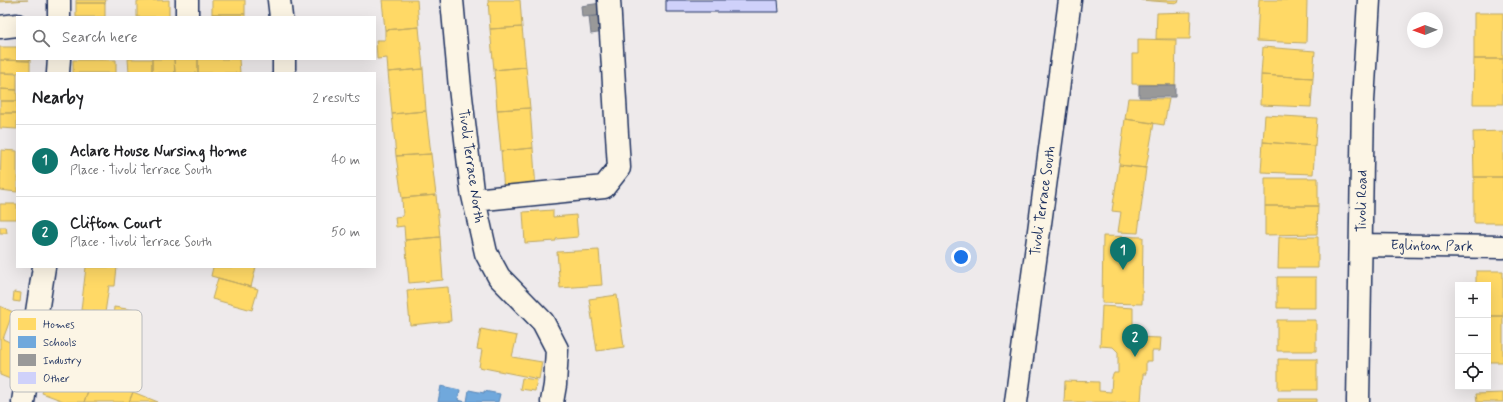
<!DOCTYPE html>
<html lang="en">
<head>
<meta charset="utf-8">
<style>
	:root { --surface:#fff; --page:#f2f2f2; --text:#202124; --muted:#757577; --line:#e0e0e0; --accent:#0f766e }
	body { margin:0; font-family:Mynerve,sans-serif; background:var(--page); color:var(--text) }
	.controls { position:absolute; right:12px; bottom:12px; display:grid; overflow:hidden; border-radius:0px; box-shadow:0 4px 16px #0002 }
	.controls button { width:36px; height:36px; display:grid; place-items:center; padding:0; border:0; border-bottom:1px solid var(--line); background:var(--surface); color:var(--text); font:20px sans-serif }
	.compass { position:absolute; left:1407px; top:12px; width:36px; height:36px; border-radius:50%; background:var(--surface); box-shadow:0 4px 16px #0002; rotate:269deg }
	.you { position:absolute; left:961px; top:257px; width:14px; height:14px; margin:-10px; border:3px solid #fff; border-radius:50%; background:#1a73e8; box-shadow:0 0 0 6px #1a73e833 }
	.badge { display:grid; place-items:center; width:26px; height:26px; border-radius:50%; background:var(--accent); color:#fff; font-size:13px; font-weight:700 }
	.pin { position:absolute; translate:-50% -33px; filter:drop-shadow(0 1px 2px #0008) }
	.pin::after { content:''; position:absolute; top:21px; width:14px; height:12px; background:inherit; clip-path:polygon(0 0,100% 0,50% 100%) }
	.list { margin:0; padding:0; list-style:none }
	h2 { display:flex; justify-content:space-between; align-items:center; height:52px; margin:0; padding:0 16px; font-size:17px }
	h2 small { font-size:13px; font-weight:400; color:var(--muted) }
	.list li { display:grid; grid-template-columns:26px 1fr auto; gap:12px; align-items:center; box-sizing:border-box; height:72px; padding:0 16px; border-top:1px solid var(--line) }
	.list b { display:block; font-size:15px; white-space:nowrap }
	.list p { margin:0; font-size:13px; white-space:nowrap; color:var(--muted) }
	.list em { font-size:13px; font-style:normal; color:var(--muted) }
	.icon { flex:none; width:22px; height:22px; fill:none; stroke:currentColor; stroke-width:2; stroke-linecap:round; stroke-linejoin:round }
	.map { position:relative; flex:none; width:1503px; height:402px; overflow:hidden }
	.search { position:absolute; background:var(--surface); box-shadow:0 4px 16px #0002; left:16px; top:16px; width:360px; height:44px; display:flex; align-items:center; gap:10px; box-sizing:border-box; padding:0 14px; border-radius:0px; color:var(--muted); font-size:15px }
	.panel { position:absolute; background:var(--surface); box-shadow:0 4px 16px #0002; left:16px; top:72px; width:360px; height:196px; border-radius:0px }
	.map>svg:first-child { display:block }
	.homes { fill:#ffd966; stroke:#bba664 }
	.schools { fill:#6fa8dc; stroke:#5684b6 }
	.industry { fill:#999; stroke:#737987 }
	.building { fill:#cfd1fa; stroke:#1b2f5e }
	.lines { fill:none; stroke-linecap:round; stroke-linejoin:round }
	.minor-casing { stroke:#1b2f5e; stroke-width:25 }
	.minor { stroke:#fcf5e5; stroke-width:22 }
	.labels { text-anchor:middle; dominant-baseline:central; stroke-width:4; stroke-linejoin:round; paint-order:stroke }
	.street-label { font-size:14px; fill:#1b2f5e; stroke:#fcf5e5 }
	.key { fill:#fcf5e5; stroke:#b8babc; stroke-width:1 }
	.key-label { font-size:11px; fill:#1b2f5e }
</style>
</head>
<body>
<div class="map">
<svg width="1503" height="402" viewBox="0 0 1503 402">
	<rect width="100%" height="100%" fill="#eeeaeb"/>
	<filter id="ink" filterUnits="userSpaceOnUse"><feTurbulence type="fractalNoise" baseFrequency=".025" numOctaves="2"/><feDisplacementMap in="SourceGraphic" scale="8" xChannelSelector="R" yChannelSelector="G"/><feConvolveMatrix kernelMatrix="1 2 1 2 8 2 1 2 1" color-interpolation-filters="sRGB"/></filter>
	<g filter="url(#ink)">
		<path class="homes" d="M0 0H28L0 2Z
			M76 0H106L105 3H76Z
			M169 0V17H137V1Z
			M212 0H245V14H212Z
			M382 0H417L419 27 385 30Z
			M488 0H520L522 27 490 29Z
			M1141 0H1179L1178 3Z
			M1259 0H1307L1306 43 1257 41Z
			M76 3H105V17H76Z
			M1191 12 1190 39H1156L1157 13Z
			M1474 13H1503V59H1474Z
			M212 14H245V17H212Z
			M419 27 423 69 388 72 387 58 377 59 376 40H385V30Z
			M522 27 526 67 494 70 490 29Z
			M1138 39 1176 40 1175 85 1132 84V54H1138Z
			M0 47H17V59H30V61L0 60Z
			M1263 47 1315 51 1313 78 1261 75Z
			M128 59H152V73H129Z
			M152 59H174L175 73H152Z
			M174 59H198V73H175Z
			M198 59H239L240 73H198Z
			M1474 59H1503V104H1473Z
			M0 60 30 61V73H0Z
			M73 60H116V73H73Z
			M526 67 530 108 497 110 494 70Z
			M423 69 426 111 392 114 388 72Z
			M0 73 17 74V90L0 89Z
			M1261 75 1313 78 1311 107 1260 105Z
			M0 89 17 90V101H0Z
			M1128 98 1169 99 1164 125 1125 119Z
			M0 101H17V113H0Z
			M530 108 533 148 501 151 497 110Z
			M426 111 431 154 396 156 392 114Z
			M0 113H17V129L0 128Z
			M1265 115 1317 118 1315 146 1263 142Z
			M1125 119 1154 123 1146 168 1119 165Z
			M1503 131V177H1474L1473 132Z
			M1263 142 1315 146 1313 174 1261 172Z
			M533 148 536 189 504 192 501 151Z
			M1 150 17 151V192L0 190Z
			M431 154 436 195 402 198 396 156Z
			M1119 165 1146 168 1138 233 1118 232 1121 212 1112 211Z
			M1474 177H1503V223H1474Z
			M1265 178H1318V206H1265Z
			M436 195 440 237 405 240 404 226 396 227 395 217 403 216 402 198Z
			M0 204H17V219H0Z
			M1265 206H1318L1317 234 1265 235Z
			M553 210V217L576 215 578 237 556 239V241L525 243 523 212Z
			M0 227H6L7 233H0Z
			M1103 236 1143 237 1142 304 1102 303Z
			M440 237 443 280 409 283 405 240Z
			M1279 237H1318V268H1278Z
			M599 250 602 285 560 288 557 252Z
			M86 267H117L115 286H109L105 313 81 310Z
			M213 267H256L251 287 211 276Z
			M1476 271H1503V316H1488V285H1476Z
			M1277 277H1316V308H1277Z
			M218 278 258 289 252 310 212 299Z
			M448 287 451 321 410 325 407 290Z
			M14 292 21 293 20 302 13 301Z
			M617 295 624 347 597 351 589 299Z
			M0 306 13 312 3 339 14 344 10 379 0 375Z
			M1102 306 1133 308V337L1161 338 1160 351H1152V361H1146V374H1143L1141 402H1064L1065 381 1099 382V391L1111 392 1112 377 1114 373H1118V352L1113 347 1100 346Z
			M114 307 140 311 135 350 105 341 106 336H111Z
			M1488 316H1503V362H1488Z
			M1277 320H1316V351H1277Z
			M481 329 517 336 512 357 542 362 539 379 479 367 482 350 477 349Z
			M1278 359H1317V390H1278Z
			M54 362 93 377 84 402H66L42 393Z
			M93 377 133 392 129 402H84Z
			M522 378 537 380 535 391 520 389Z
			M133 392 158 402H129Z
			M1503 393V402H1477L1476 394Z
			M1278 399H1317V402H1278Z"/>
		<path class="schools" d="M441 386 460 390 458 400 466 402H438Z
			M469 390 484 393V391L500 394 498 402H467Z"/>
		<path class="industry" d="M601 3 603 15 582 17 581 6Z
			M603 15 604 32 591 34 589 17Z
			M1139 85H1175V97H1139Z"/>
		<path class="building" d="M666 0H778L779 12H666Z"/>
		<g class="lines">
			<g class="minor-casing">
				<path id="minor" d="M187 0V17
					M279 0 281 17
					M452 0 460 88 472 191 486 253 499 277 543 322 557 349 555 385 552 402
					M59 17V0
					M0 27 17 25
					M284 59V73
					M58 73 59 59
					M474 200 604 187 619 168 609 0
					M1361 245 1503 247
					M23 402 44 267
					M1016 402 1070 0
					M1358 402 1363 101 1369 0"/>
			</g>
			<use href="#minor" class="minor"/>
		</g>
	</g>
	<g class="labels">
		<g class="street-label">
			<text transform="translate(471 166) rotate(82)">Tivoli Terrace North</text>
			<text transform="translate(1043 201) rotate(-82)">Tivoli Terrace South</text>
			<text transform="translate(1362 201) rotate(-89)">Tivoli Road</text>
			<text transform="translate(1432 246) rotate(1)">Eglinton Park</text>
		</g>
	</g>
	<rect x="10" y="310" width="132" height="82" rx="6" class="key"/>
	<rect x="18" y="318" width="18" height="12" fill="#ffd966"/>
	<rect x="18" y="336" width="18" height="12" fill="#6fa8dc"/>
	<rect x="18" y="354" width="18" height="12" fill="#999"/>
	<rect x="18" y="372" width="18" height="12" fill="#cfd1fa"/>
	<g class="key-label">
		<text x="43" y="328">Homes</text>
		<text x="43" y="346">Schools</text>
		<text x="43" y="364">Industry</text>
		<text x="43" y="382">Other</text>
	</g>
</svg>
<div class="controls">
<button>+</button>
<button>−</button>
<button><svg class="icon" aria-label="locate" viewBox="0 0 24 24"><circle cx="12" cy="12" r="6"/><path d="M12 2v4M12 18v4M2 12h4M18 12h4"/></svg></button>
</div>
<svg class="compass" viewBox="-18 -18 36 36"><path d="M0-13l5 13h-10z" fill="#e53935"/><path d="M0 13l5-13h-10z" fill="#757577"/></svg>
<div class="you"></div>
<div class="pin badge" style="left:1123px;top:270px">1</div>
<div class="pin badge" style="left:1135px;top:357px">2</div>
<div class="search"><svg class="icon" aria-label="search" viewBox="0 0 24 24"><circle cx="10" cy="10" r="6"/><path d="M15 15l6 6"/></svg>Search here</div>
<section class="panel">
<h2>Nearby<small>2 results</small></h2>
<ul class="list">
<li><span class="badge">1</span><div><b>Aclare House Nursing Home</b><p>Place · Tivoli Terrace South</p></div><em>40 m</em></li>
<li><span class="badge">2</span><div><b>Clifton Court</b><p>Place · Tivoli Terrace South</p></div><em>50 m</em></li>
</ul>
</section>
</div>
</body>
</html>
